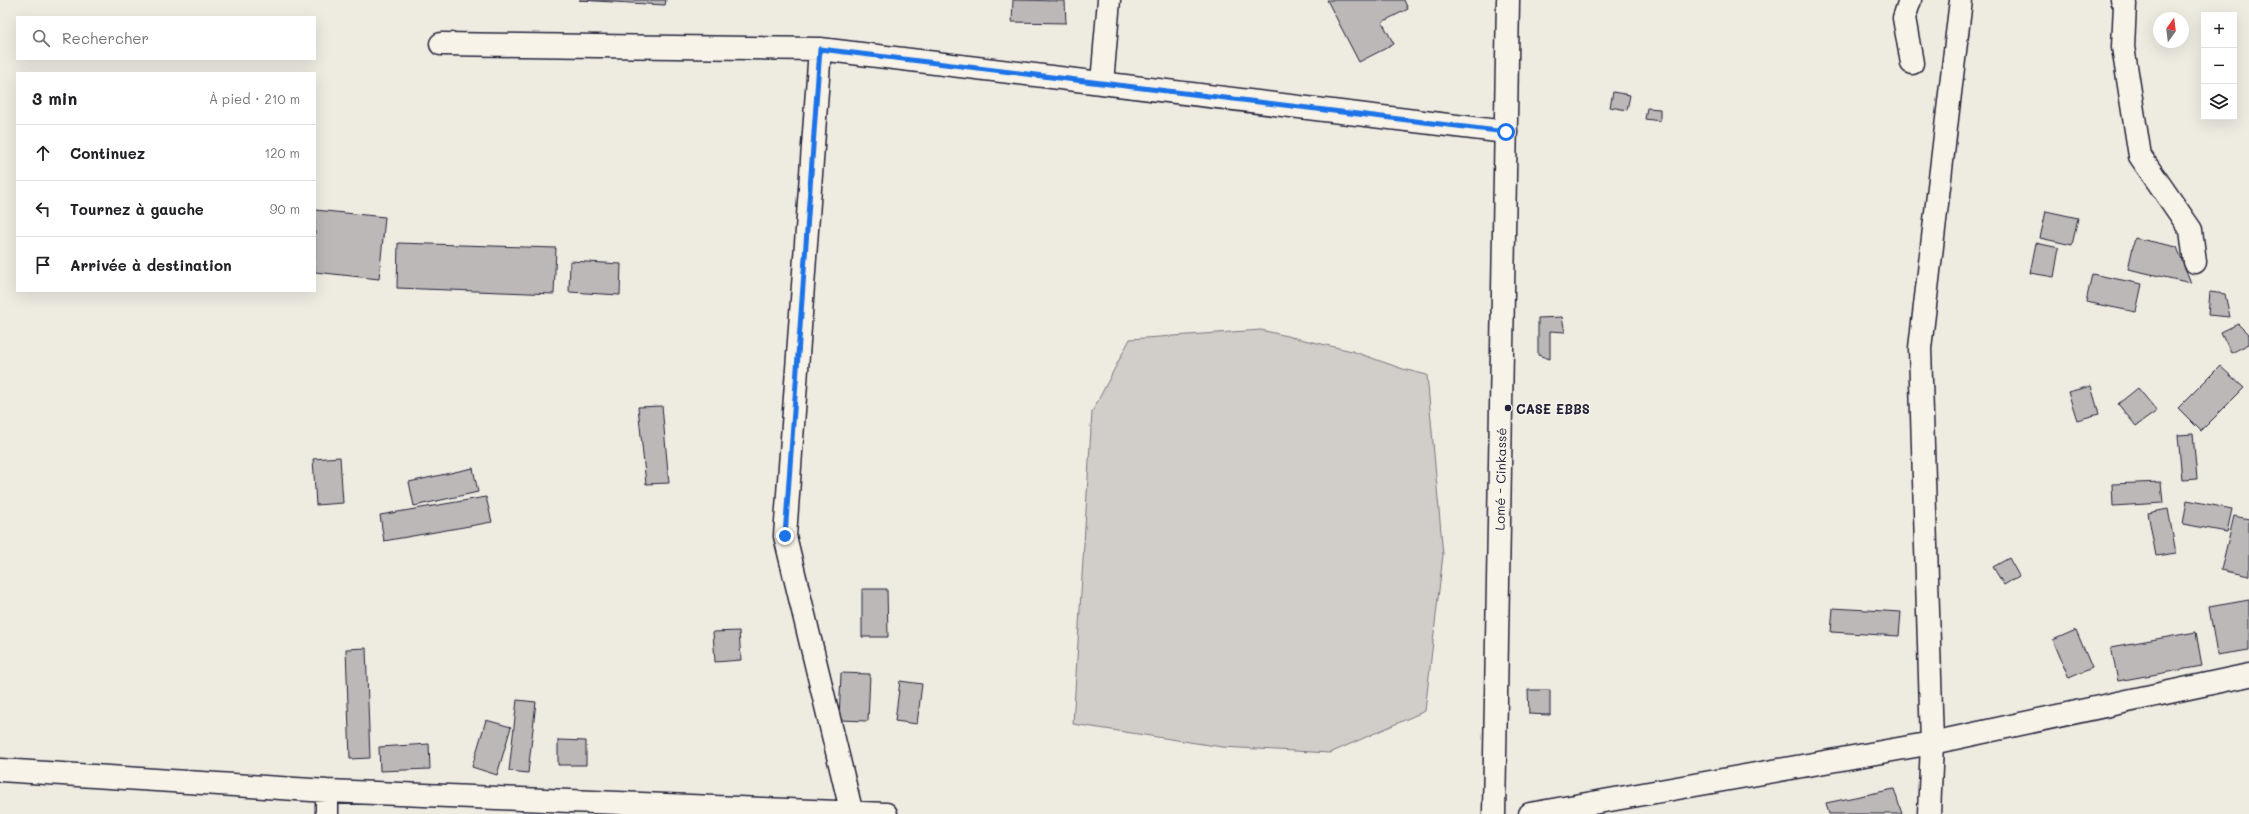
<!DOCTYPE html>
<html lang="fr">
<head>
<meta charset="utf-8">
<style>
	:root { --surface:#fff; --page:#f6f6f6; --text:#202124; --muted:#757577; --line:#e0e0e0 }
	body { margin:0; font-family:Mali,sans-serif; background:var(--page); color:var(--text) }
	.controls { position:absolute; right:12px; top:12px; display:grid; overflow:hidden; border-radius:0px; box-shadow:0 4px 16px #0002 }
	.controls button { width:36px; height:36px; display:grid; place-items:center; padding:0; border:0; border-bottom:1px solid var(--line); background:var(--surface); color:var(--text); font:20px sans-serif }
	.compass { position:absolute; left:2153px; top:12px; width:36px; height:36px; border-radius:50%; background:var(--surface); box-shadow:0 4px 16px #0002; rotate:14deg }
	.stop { position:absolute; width:12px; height:12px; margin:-9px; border:3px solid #1a73e8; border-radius:50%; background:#fff }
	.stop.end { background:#1a73e8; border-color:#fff; box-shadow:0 1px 4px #0008 }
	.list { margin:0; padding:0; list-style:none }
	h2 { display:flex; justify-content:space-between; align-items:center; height:52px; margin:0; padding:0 16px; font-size:17px }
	h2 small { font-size:13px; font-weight:400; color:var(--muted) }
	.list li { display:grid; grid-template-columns:26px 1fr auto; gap:12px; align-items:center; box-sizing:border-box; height:56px; padding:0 16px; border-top:1px solid var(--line) }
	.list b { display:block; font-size:15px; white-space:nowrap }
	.list em { font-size:13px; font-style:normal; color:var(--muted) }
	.icon { flex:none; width:22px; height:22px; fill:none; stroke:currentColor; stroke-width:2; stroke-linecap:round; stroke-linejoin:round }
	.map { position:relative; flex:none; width:2249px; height:814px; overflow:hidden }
	.search { position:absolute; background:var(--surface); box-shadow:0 4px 16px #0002; left:16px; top:16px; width:300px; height:44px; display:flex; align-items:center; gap:10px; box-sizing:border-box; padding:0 14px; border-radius:0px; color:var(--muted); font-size:15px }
	.panel { position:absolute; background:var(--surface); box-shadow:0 4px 16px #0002; left:16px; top:72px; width:300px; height:220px; border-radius:0px }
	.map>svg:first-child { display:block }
	.green { fill:#d1cdc9; stroke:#7a7882 }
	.building { fill:#bbb8b7; stroke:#22223b }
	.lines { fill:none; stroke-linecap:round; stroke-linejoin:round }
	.minor-casing { stroke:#22223b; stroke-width:25 }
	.highway-casing { stroke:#22223b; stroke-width:25 }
	.minor { stroke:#f7f3e8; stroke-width:22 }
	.highway { stroke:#f7f3e8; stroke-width:22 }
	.route { stroke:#1a73e8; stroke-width:5 }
	.poi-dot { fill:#22223b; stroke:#f7f3e8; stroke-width:1.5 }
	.labels { text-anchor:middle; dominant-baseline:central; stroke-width:3; stroke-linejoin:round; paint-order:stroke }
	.poi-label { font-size:13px; font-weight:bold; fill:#22223b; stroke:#f7f3e8; text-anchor:start }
	.street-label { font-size:13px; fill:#22223b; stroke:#f7f3e8 }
</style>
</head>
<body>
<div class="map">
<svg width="2249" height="814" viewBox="0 0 2249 814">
	<rect width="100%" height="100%" fill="#eeebe1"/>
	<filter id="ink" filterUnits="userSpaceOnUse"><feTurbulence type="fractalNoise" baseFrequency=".025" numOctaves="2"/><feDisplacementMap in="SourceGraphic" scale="8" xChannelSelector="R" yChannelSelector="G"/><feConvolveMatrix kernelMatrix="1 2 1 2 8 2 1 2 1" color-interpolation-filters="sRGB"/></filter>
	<g filter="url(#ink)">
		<path class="green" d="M1261 330 1352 351 1403 369 1427 375 1443 555 1425 711 1330 753 1222 747 1073 724 1092 412 1130 339Z"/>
		<path class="building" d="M579 0H666L665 5Z
			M1013 0 1065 1 1066 23 1012 22Z
			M1327 0H1404L1408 9 1382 22 1394 44 1359 62Z
			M1613 92 1630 95 1627 110 1610 107Z
			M1647 108 1660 109V121L1645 119Z
			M315 210 385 217 379 279 315 272Z
			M2046 211 2078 218 2072 245 2040 238Z
			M2135 238 2177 247 2191 283 2128 269Z
			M398 243 556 248 554 294 397 288Z
			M2036 243 2059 248 2054 277 2030 273Z
			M570 261 621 264 620 295 569 292Z
			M2092 274 2142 284 2136 312 2086 302Z
			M2210 292 2225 294 2230 317 2208 315Z
			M1562 317 1565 332 1550 331V359L1538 355V318Z
			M2238 324 2249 335V344L2231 353 2221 332Z
			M2220 366 2244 388 2201 431 2178 408Z
			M2091 386 2099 414 2077 420 2068 392Z
			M2138 388 2157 411 2136 426 2118 404Z
			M662 406 669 483 646 484 638 407Z
			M2193 434 2197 479 2182 480 2178 435Z
			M340 457 343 503 316 505 313 459Z
			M473 468 478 492 414 506 409 482Z
			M2161 482 2163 503 2113 506 2112 484Z
			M486 497 492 522 384 541 380 515Z
			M2187 500 2232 509 2227 532 2183 524Z
			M2168 509 2176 553 2156 556 2148 513Z
			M2234 516 2249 519V576L2221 570Z
			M2009 558 2019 576 2004 585 1993 567Z
			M862 589H887L888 637H862Z
			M2249 600V650L2217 655 2209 607Z
			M1833 608 1901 612 1899 636 1831 632Z
			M2076 630 2092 668 2069 678 2053 640Z
			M739 631 741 660 715 662 713 632Z
			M2196 632 2202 666 2118 681 2111 647Z
			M366 648 370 758 350 759 346 649Z
			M841 673 870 674 868 721 839 720Z
			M900 681 922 684 917 724 895 721Z
			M1528 690H1550V715L1529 714Z
			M517 700 536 702 528 773 509 771Z
			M486 720 511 727 497 775 472 767Z
			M558 740 586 741V765H558Z
			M429 744 430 769 380 771 379 747Z
			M1894 789 1902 814H1829L1826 803Z"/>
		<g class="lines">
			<g class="minor-casing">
				<path id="minor" d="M1910 0 1904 18 1912 63
					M2122 0 2125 4 2123 47 2140 156 2191 230 2195 262
					M441 44 820 49 1506 132
					M820 49 785 536 852 814
					M1102 83 1109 0
					M0 770 327 791 886 814
					M327 791V814
					M1530 814 1932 743 2249 675
					M1929 814 1932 743 1920 348 1961 0"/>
			</g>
			<g class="highway-casing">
				<path id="highway" d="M1494 814 1508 0"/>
			</g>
			<use href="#minor" class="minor"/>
			<use href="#highway" class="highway"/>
		</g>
	</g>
	<g class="lines" filter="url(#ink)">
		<path class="route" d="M785 536 820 49 1506 132"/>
	</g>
	<circle class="poi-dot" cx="1508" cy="408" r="4"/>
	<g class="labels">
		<g class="poi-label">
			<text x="1516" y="408">CASE EBBS</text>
		</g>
		<g class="street-label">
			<text transform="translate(1500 479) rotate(-89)">Lomé - Cinkassé</text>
		</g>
	</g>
</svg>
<div class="controls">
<button>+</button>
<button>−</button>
<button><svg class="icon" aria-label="layers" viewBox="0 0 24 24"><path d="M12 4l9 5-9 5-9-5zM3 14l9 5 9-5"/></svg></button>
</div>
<svg class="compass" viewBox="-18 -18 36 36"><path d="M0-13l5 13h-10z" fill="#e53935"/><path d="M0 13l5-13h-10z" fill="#757577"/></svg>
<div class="stop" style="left:1506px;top:132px"></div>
<div class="stop end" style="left:785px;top:536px"></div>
<div class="search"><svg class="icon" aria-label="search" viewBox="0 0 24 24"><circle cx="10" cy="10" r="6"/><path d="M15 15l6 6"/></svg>Rechercher</div>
<section class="panel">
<h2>3 min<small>À pied · 210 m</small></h2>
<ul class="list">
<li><svg class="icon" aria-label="ahead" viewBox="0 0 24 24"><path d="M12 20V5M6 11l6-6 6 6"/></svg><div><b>Continuez</b></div><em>120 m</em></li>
<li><svg class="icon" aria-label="left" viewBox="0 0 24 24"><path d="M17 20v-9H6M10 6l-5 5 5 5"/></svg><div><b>Tournez à gauche</b></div><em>90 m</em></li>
<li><svg class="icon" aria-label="arrive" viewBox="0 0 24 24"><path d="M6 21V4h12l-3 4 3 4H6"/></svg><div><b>Arrivée à destination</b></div></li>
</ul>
</section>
</div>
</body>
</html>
